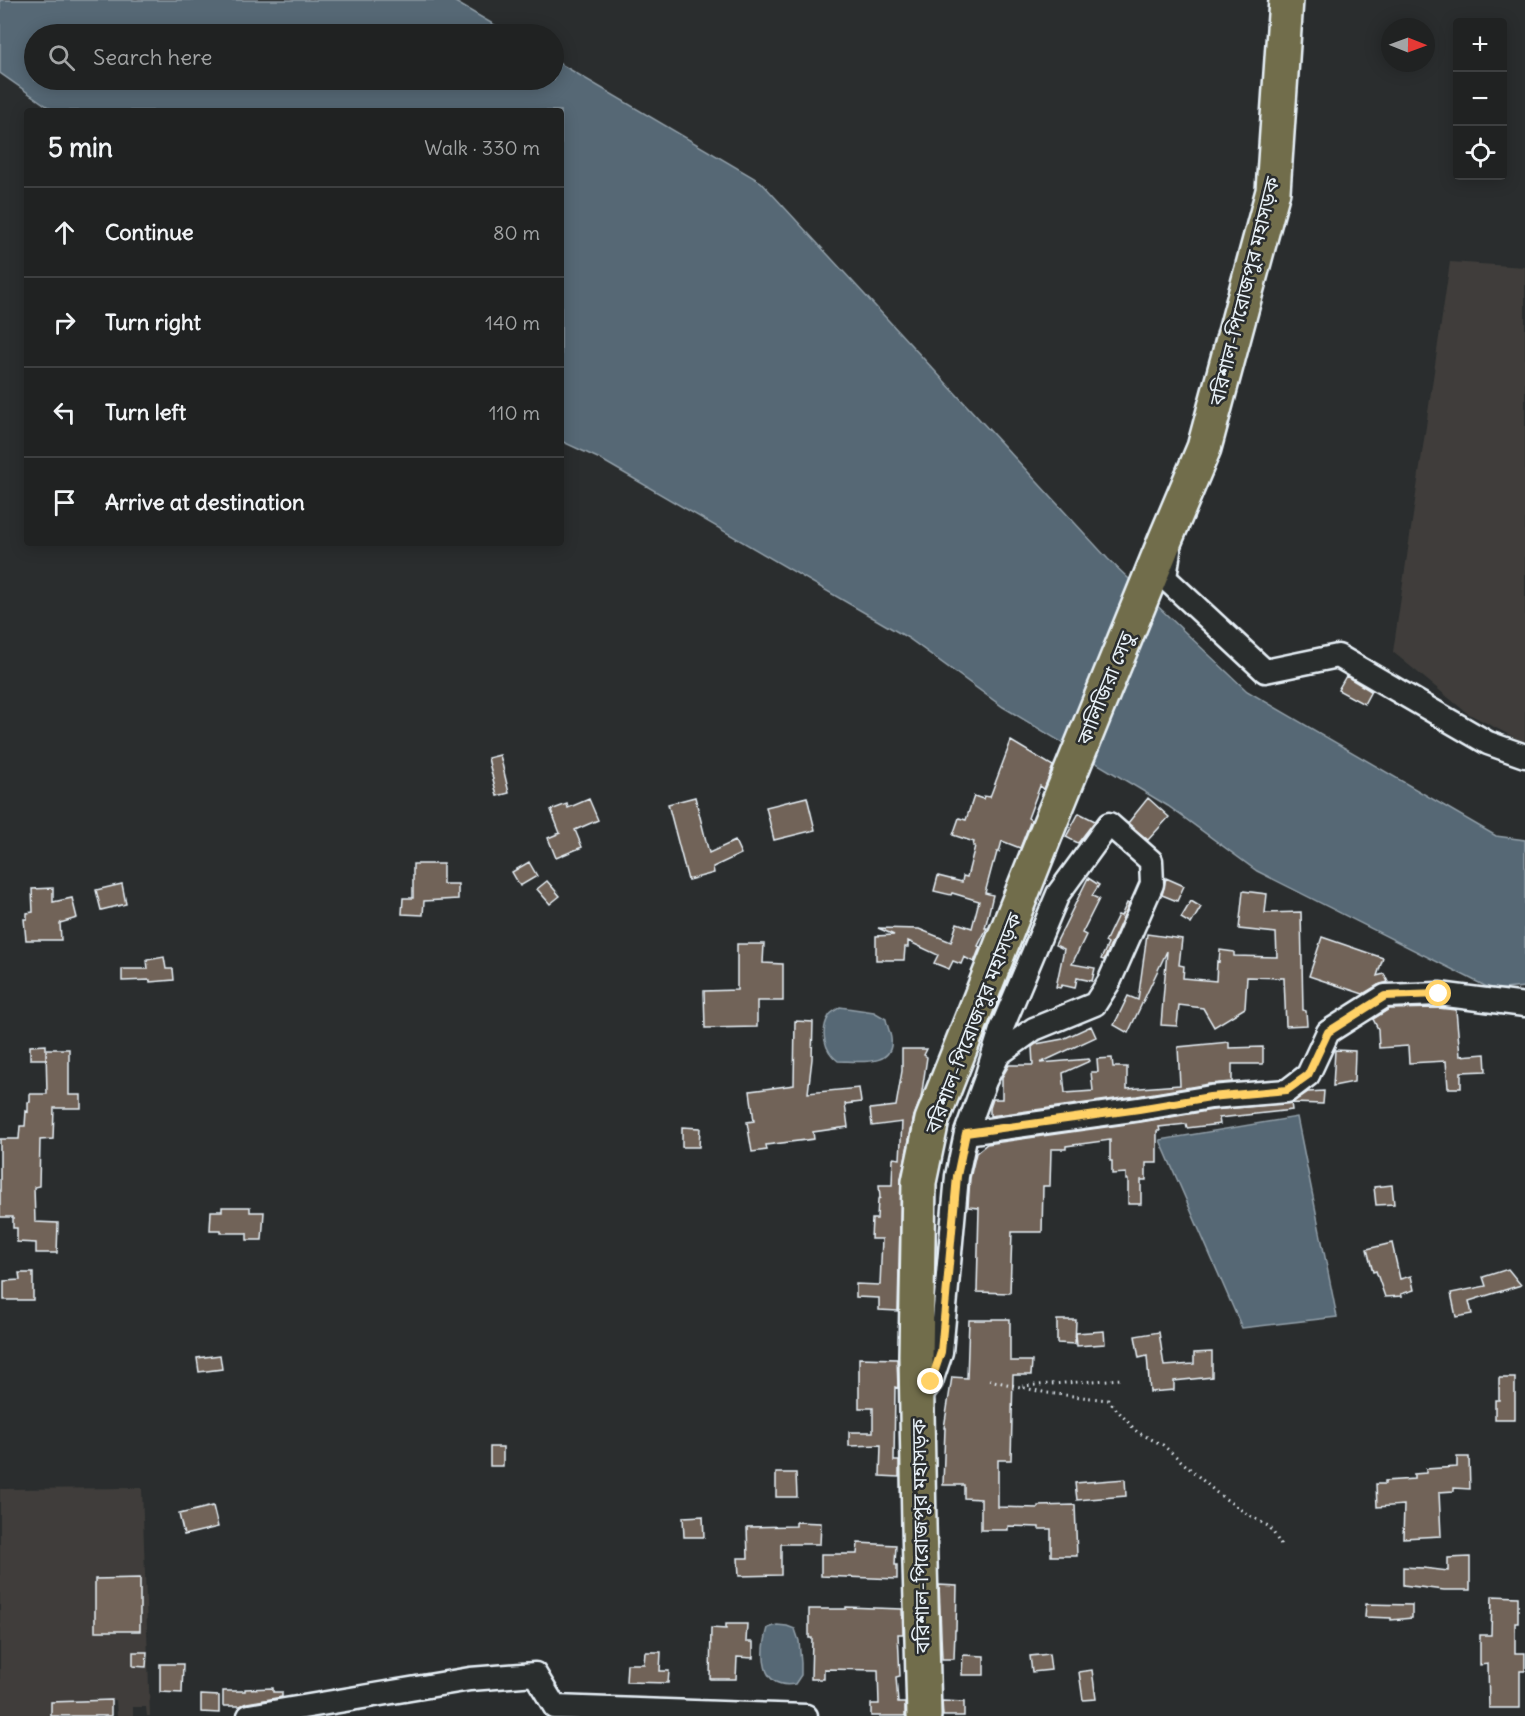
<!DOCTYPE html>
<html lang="en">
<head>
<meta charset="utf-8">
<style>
	:root { --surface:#202222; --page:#2d2f2f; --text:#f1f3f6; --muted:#a2a4a5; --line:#3d3f40 }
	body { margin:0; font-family:Delius,"Noto Sans Bengali",sans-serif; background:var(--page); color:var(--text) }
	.controls { position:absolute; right:18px; top:18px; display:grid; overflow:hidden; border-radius:6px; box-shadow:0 3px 15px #0003 }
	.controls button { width:54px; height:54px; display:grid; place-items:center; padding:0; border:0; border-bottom:2px solid var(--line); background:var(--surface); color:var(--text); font:30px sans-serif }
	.compass { position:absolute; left:1381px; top:18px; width:54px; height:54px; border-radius:50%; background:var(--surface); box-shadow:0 3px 15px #0003; rotate:91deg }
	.stop { position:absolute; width:18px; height:18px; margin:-14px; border:4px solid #ffd166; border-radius:50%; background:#fff }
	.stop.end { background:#ffd166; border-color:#fff; box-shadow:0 2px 6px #0008 }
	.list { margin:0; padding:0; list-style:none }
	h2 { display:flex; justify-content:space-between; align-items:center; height:78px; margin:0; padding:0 24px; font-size:26px }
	h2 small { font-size:20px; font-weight:400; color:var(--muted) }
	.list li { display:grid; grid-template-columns:39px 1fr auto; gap:18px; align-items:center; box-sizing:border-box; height:90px; padding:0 24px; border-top:2px solid var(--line) }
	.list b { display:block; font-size:22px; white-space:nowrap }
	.list em { font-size:20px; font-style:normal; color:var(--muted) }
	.icon { flex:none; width:33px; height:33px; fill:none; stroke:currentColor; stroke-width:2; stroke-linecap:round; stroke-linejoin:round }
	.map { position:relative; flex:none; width:1525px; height:1716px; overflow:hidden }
	.search { position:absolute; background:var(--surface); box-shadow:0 3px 15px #0003; left:24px; top:24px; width:540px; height:66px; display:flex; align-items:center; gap:15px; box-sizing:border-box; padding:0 21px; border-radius:33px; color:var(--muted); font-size:22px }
	.panel { position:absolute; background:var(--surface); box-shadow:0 3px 15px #0003; left:24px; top:108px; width:540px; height:438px; border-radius:6px }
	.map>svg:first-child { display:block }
	.built { fill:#3f3e3b; fill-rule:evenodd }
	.water { fill:#576874; stroke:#919fa9; stroke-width:1.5 }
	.building { fill:#716458; stroke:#e8f1f8; stroke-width:1.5 }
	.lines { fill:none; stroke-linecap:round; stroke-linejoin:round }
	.minor-casing { stroke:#e8f1f8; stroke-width:27 }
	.highway-casing { stroke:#e8f1f8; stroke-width:38 }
	.path { stroke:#e8f1f8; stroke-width:3; stroke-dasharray:1.5 4.5; stroke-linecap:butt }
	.minor { stroke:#2a2d2e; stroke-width:22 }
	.highway { stroke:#716d4b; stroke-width:33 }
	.route { stroke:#ffd166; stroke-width:8 }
	.labels { text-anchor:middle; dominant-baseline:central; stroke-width:5; stroke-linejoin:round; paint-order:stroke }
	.street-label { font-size:20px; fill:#e8f1f8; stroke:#2a2d2e }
</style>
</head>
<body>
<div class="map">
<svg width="1525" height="1716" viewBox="0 0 1525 1716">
	<rect width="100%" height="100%" fill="#2a2d2e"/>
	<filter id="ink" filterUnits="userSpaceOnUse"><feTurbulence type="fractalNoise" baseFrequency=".0167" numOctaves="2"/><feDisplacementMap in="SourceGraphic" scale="12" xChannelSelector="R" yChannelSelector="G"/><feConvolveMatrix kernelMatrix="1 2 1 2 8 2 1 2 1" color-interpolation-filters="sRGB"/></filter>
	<g filter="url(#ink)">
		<path class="built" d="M1450 262 1525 267V743L1467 713 1393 652Z
			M142 1488 150 1716H147L146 1707H133V1716H117L116 1700 51 1702V1716H0V1489ZM95 1579H140V1631H95Z"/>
		<path class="water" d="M0 0H452L510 34H34V80H554V60L761 182 1108 559 1247 691 1496 836 1525 840V987L1493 990 1257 871 1168 806 1003 707 908 638 600 459 561 441V111H54L0 73Z
			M840 1007 874 1012 886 1019C887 1025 890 1032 891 1038 895 1068 857 1061 838 1061 824 1051 820 1031 829 1016 831 1012 837 1010 840 1007Z
			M1297 1117 1337 1317 1242 1328 1160 1140Z
			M777 1625 787 1626 795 1629 799 1641 801 1663V1675L795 1684C759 1690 761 1652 768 1628Z"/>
		<path class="building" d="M1346 676 1371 691 1364 704 1338 690Z
			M1011 741 1053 766 1044 789 1040 786 1028 818 1031 820 1020 848 1002 841 999 852H997L994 863H993L985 893 993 895 985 928H987L978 946 980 947 974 962 964 957 961 964 953 961 949 969 934 963 938 955 908 941V947H905L904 960H876V936L894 935 878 928 919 929 951 942 957 923 972 928 979 901 952 893 951 895 934 891 938 876 962 882 963 876 967 877 975 846H973L974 842 953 835 959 818 966 820 974 796 983 799 984 796 990 797Z
			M500 755 509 793 497 796 488 758Z
			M695 797 709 853 735 841 741 854 713 867 714 873 688 880 668 804Z
			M807 797 815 830 774 840 766 807Z
			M1148 798 1169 817 1148 840 1128 823Z
			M589 799 598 820 575 830 582 847 556 858 548 838 560 833 551 810 567 804 568 808Z
			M1079 813 1095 821 1078 843 1066 837Z
			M529 862 537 876 520 886 512 872Z
			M413 864H443V884H458V899L424 901 423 915 402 914 403 898H413Z
			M1088 878 1099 885 1092 896 1099 899 1082 933 1086 935 1072 964 1095 968 1092 981 1077 978 1075 988 1062 985 1060 988 1056 987 1064 949 1055 945Z
			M1166 878 1184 886 1177 901 1162 895Z
			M547 881 560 896 550 904 537 889Z
			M122 884 126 904 101 910 96 890Z
			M53 888V902L72 898 77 918 60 923 61 940H26L24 919H27V913L33 912 32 889Z
			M1243 891 1267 894 1265 913 1301 912 1303 1010 1306 1011 1307 1025 1286 1026 1284 978 1247 977 1245 1008 1214 1027 1203 1008 1179 1005 1177 1026 1161 1025 1167 951 1128 1033 1114 1025 1128 996 1138 1000 1147 934 1182 939 1179 965 1184 966 1183 978 1216 981 1217 961 1219 962 1220 950 1234 952V956L1277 957 1276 933 1239 929Z
			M1191 901 1201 907 1191 924 1181 918Z
			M1127 903 1129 904 1104 960 1101 959 1108 944 1105 942 1118 915 1121 916Z
			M1322 937 1383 958 1377 976 1384 974 1388 982 1378 985 1363 994 1309 976Z
			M737 944H764L763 963 783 964V1001H757V1027L705 1028 704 991 737 990Z
			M164 957 166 969H173L174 980 150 982V980L122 981V969H148L147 960Z
			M1438 1008 1456 1010 1460 1056 1485 1054 1486 1071 1461 1072V1088H1448L1446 1061 1409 1063 1408 1046 1379 1048 1378 1029 1373 1019 1389 1009Z
			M795 1021 813 1022 812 1059 808 1093 859 1088 861 1102 845 1104 848 1127 813 1132 814 1139 766 1145 767 1150 752 1152 747 1122 754 1121 750 1091 794 1085Z
			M1091 1026 1096 1037 1040 1063 1089 1059 1090 1061 1063 1073 1065 1093 1093 1091 1091 1072H1098L1097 1059 1112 1058 1113 1067H1127V1089L1180 1085 1178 1047 1229 1042V1048L1263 1047V1064H1232V1082L1209 1084 1137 1096 990 1116V1108L993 1099H1002V1077L1009 1065H1033L1032 1047 1036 1044 1063 1039Z
			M46 1045V1059H30V1046Z
			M46 1049H69V1095H81V1108H54L53 1139 40 1140 39 1186 34 1187 35 1222 58 1223 57 1253H36V1243L17 1242V1228H13V1217H0V1139H19L20 1126H25L26 1111 28 1112V1102H30V1094H47Z
			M902 1049H927L924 1055 927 1057 921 1098 914 1116 901 1178 898 1311 879 1310V1298L856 1297V1284L880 1285 882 1239H871L872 1219H877L878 1199 880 1198 879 1185H892L893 1158 900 1159 902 1122 872 1126 870 1109 896 1106 902 1071Z
			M1335 1050 1355 1051 1354 1082 1333 1086Z
			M1324 1091 1323 1104 1292 1103 1308 1092Z
			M1291 1103 1292 1110 1219 1118 1220 1124 1187 1128 1186 1124 1159 1127 1160 1131H1157V1163H1146V1180H1141V1204H1128V1180H1126V1173L1112 1174V1161H1110V1140L1066 1146V1149H1051L1050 1186H1043L1042 1232H1012L1010 1293 977 1292 979 1208 968 1207 970 1178 976 1153 987 1144 1141 1122 1213 1110Z
			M682 1127 700 1128 699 1147H682Z
			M1392 1185 1394 1204 1376 1205 1374 1187Z
			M222 1207H250V1212H264L262 1240H247V1233H221V1230H210L211 1211H222Z
			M1392 1243 1400 1279 1411 1276 1414 1290 1401 1294 1402 1296 1385 1297 1376 1271 1373 1272 1367 1249Z
			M1508 1269 1521 1285 1469 1301 1472 1314 1456 1317 1451 1293 1486 1286 1483 1277Z
			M19 1273H33V1300H4V1281L20 1280Z
			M992 1319H1010V1361H1032L1031 1375H1013L1011 1460H998V1507L1038 1508V1506L1075 1505 1077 1556H1051V1529H1039V1527L1008 1526V1530H981V1499L964 1498V1485H943L945 1428H944L952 1377 967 1378 969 1320H992Z
			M1057 1320H1076L1075 1344 1057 1343Z
			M1104 1331 1105 1344 1077 1346 1076 1333Z
			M1159 1332 1164 1366 1194 1364V1353L1212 1352V1377L1174 1381V1390L1150 1392 1147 1356 1139 1358 1135 1336Z
			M220 1355 222 1369 199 1372 197 1358Z
			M859 1358 897 1359 898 1388 895 1387 894 1461H899V1477L880 1476 881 1445 849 1446V1432H873V1408H859Z
			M1499 1378H1515V1420H1495V1400H1499Z
			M490 1447H503V1466H490Z
			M1457 1457H1469L1470 1489 1454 1488V1491L1439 1492 1441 1536 1403 1538 1404 1505 1377 1507 1376 1484H1385V1481L1414 1479V1474L1426 1473V1469L1457 1467Z
			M776 1473H796L797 1497H776Z
			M1125 1479 1126 1496 1077 1500 1075 1483Z
			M213 1506 218 1527 184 1535 179 1514Z
			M703 1516 704 1537H684L683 1517Z
			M796 1522 821 1523 820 1544H781V1575L739 1576 738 1558H748L747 1527 796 1526Z
			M858 1543 896 1545 895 1565H897V1579L821 1576V1554H857Z
			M1470 1557V1590H1444L1403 1585V1567L1423 1568 1448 1571V1558Z
			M140 1578V1631H95V1579Z
			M939 1585 957 1586 956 1630H955L954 1659H942Z
			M1492 1596 1518 1597V1623H1515V1653H1525V1671H1520V1708H1489L1488 1664 1480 1665V1635H1491Z
			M1366 1604 1412 1605V1618L1391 1620V1618L1365 1617Z
			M846 1607 902 1609 903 1634H898L900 1676 896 1677 898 1703H905V1716H871V1704H879L878 1670 824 1669V1679H811L812 1638H809V1609H846Z
			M726 1624H747L746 1642H753V1658L737 1657 736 1679H710L711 1628 726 1629Z
			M133 1652H147L146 1667 133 1666Z
			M645 1652H661L660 1671H669L668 1683 626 1682 627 1664H644Z
			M1049 1654 1051 1670 1032 1672 1030 1656Z
			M963 1655 984 1656V1675H962Z
			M160 1664H183L182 1693 160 1692Z
			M1092 1670 1096 1699 1083 1700 1079 1672Z
			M273 1688V1692H282V1697L247 1703 240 1706H223V1691H245V1689Z
			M201 1695 219 1696V1713L201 1712Z
			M111 1700V1716H51V1702Z
			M942 1701 964 1702V1716H943Z"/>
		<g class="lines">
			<g class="minor-casing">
				<path id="minor" d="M1169 551 1165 578 1265 671 1338 656 1488 743 1525 756
					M1109 824 1151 861 1152 884 1109 982 1095 1004 1034 1029 999 1054 985 1081 1001 1030 1058 894Z
					M966 1133 1139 1109 1211 1097 1287 1091 1308 1075 1328 1032 1385 996 1439 994 1525 1005
					M917 1400 931 1382 941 1352 957 1176 966 1133 985 1081
					M249 1716 470 1679 535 1674 555 1707 806 1716"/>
			</g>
			<g class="highway-casing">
				<path id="highway" d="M924 1716 919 1525 916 1356 919 1182 932 1120 952 1069 1044 838 1166 538 1204 448 1273 191 1286 0"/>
			</g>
			<path class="path" d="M989 1380 1047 1393 1108 1400 1137 1432 1163 1445 1217 1493 1250 1516 1270 1527 1282 1547
				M1022 1386 1122 1379"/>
			<use href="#minor" class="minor"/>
			<use href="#highway" class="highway"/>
		</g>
	</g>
	<g class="lines" filter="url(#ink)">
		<path class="route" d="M931 1382 941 1352 957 1176 966 1133 1139 1109 1210 1097 1287 1090 1308 1075 1328 1032 1385 996 1439 994"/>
	</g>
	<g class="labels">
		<g class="street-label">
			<text transform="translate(1244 291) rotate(-76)">বরিশাল-পিরোজপুর মহাসড়ক</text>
			<text transform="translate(1105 688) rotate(-68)">কালিজিরা সেতু</text>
			<text transform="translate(973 1023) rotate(-69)">বরিশাল-পিরোজপুর মহাসড়ক</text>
			<text transform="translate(920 1536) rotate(-91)">বরিশাল-পিরোজপুর মহাসড়ক</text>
		</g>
	</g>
</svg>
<div class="controls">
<button>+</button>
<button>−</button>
<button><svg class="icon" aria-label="locate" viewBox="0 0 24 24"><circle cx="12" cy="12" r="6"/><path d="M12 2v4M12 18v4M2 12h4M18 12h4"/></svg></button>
</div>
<svg class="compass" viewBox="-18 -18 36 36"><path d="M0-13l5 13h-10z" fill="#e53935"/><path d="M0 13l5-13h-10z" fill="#a2a4a5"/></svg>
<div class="stop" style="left:1439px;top:994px"></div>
<div class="stop end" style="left:931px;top:1382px"></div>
<div class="search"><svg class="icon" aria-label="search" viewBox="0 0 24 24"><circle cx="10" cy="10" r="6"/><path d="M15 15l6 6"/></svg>Search here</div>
<section class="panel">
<h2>5 min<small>Walk · 330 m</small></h2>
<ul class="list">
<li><svg class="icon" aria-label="ahead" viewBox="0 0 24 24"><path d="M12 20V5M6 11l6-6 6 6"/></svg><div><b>Continue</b></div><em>80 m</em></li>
<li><svg class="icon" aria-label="right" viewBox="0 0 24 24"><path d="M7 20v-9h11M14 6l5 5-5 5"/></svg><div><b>Turn right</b></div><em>140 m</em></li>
<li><svg class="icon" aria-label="left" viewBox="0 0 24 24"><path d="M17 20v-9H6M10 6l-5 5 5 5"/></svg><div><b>Turn left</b></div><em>110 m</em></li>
<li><svg class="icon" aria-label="arrive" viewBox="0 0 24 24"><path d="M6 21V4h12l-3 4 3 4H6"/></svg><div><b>Arrive at destination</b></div></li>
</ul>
</section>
</div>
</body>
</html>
